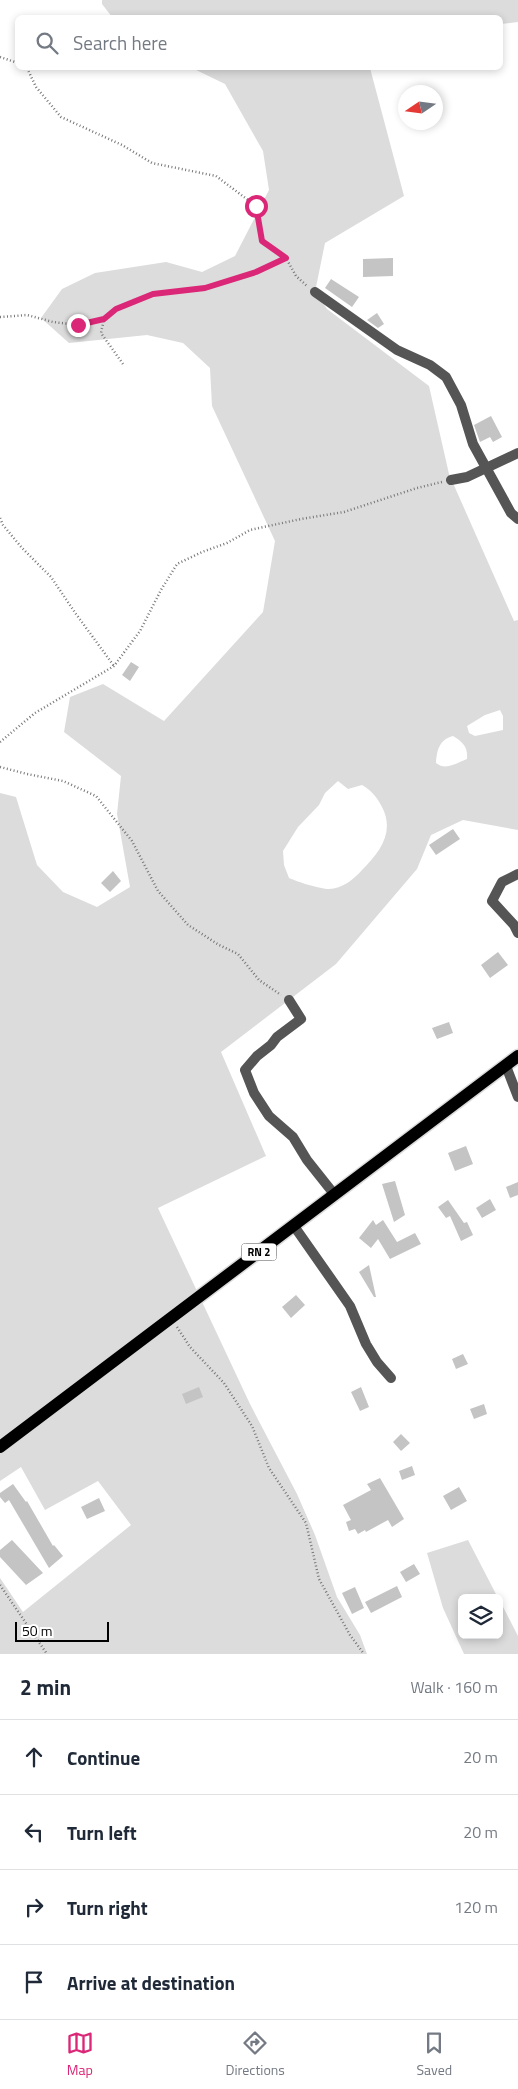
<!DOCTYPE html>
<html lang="en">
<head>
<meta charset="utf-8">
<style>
	:root { --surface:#fff; --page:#f2f2f3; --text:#1f2937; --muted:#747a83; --line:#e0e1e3; --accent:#db2777 }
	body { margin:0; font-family:"Titillium Web",sans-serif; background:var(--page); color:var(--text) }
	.controls { position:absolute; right:15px; bottom:15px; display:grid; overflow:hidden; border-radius:8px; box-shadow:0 2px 8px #0003 }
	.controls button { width:45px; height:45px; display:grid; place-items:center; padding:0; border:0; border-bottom:1px solid var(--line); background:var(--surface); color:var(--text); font:25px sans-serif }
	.compass { position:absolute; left:398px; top:85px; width:45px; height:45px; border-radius:50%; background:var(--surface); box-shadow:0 2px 8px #0003; rotate:257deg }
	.scale { position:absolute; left:15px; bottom:12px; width:94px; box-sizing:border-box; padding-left:5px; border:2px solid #000; border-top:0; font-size:14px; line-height:18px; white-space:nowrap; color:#000; -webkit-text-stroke:4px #fff; paint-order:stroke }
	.stop { position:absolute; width:15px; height:15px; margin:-11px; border:4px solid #db2777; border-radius:50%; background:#fff }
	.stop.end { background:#db2777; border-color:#fff; box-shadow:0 1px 5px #0008 }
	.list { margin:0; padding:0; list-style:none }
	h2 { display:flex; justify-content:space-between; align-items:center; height:65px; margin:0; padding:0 20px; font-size:21px }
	h2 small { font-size:16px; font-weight:400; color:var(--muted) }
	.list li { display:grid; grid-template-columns:32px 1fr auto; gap:15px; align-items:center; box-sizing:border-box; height:75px; padding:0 20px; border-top:1px solid var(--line) }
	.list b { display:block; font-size:19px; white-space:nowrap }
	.list em { font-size:16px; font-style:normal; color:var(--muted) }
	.icon { flex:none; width:28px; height:28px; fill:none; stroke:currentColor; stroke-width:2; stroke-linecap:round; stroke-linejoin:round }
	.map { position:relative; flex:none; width:518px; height:1654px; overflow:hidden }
	.search { position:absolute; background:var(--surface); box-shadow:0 2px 8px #0003; left:15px; right:15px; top:15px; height:55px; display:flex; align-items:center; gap:12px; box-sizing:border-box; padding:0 18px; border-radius:8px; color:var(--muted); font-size:19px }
	.sheet { height:365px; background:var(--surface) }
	nav { display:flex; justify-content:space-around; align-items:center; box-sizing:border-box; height:70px; border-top:1px solid var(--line); background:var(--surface); font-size:14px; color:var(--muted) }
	nav a { display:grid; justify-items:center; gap:2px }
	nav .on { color:var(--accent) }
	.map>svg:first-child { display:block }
	.green { fill:#dcdcdc; fill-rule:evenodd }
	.building { fill:#c4c4c4 }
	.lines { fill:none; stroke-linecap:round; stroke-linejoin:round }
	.primary-casing { stroke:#dbdbdb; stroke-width:15 }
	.path { stroke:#777; stroke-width:2.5; stroke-dasharray:1 2.5; stroke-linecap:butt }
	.street { stroke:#555; stroke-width:10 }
	.primary { stroke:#000; stroke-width:12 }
	.route { stroke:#db2777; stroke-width:6 }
	.labels { text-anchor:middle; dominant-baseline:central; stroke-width:4; stroke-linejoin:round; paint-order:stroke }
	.shield { fill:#fff; stroke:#4c4c4c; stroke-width:1 }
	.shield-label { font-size:11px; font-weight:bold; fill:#000 }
</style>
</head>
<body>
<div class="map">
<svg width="518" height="1654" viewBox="0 0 518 1654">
	<rect width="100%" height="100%" fill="#fff"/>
	<path class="green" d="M102 0H518V22L501 24 500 18 112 17 102 4Z
		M192 68H370L404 196 325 243 315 292 327 309 429 386 449 474 514 621 518 620V830L463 820 431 835 417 869 336 964 221 1052 266 1156 158 1208 250 1404 297 1494 315 1535 337 1597 360 1635 367 1654H0V1578L23 1612 131 1525 98 1481 45 1510 21 1467 0 1481V793L16 797 37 865 63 892 97 907 130 887 117 814 121 776 64 732 70 697 103 684 164 721 263 612 275 541 212 406 210 368 183 343 147 335 69 343 41 318 62 289 95 273 166 262 202 272 235 256 269 190 263 151 225 84ZM500 710 503 716V730L475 736 469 733 467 726 485 715ZM453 736C463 742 468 747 467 759 456 763 446 771 436 763 437 750 439 740 453 736ZM338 781 348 789 362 785C371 790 377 797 382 807 395 832 380 852 362 870 354 879 342 889 329 889 320 889 298 882 289 878L284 865 283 851 298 827 319 805 325 793Z
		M468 1540 498 1598H462V1635H499V1599L518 1636V1654H464L443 1608 427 1553Z"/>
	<path class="building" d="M393 258V276L363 277V259Z
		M331 279 359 297 352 307 325 288Z
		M377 313 384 324 378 328 367 320Z
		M491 416 502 437 493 442 490 437 480 442 474 425Z
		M131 662 139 667 130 681 122 675Z
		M453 829 460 839 436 855 429 845Z
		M113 871 121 881 110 892 101 883Z
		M498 952 508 965 490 978 481 965Z
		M449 1022 453 1033 437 1039 432 1028Z
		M466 1146 473 1164 455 1171 448 1153Z
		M395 1181 405 1215 394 1222 382 1184Z
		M518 1182V1195L510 1198 506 1187Z
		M490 1199 496 1210 482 1218 476 1208Z
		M448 1200 464 1223 467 1222 473 1235 461 1241 450 1216 446 1218 438 1207Z
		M373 1220 376 1225 383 1220 397 1242 415 1233 421 1244 390 1259 378 1239 371 1248 359 1238Z
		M369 1265 376 1297H374L359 1272Z
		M296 1295 305 1305 291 1318 282 1307Z
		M463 1354 468 1364 456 1369 452 1359Z
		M199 1387 203 1397 186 1404 182 1394Z
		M361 1387 369 1407 360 1411 351 1392Z
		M484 1404 487 1414 474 1419 470 1409Z
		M401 1434 410 1443 401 1451 393 1442Z
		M412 1466 415 1475 402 1480 399 1471Z
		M380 1478 404 1519 392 1527 388 1520 366 1532 365 1530 358 1534 355 1529 349 1531 346 1522 351 1520 343 1505 371 1490 367 1484Z
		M13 1484 26 1502 27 1501 53 1546 54 1545 63 1556 49 1568 9 1500 5 1503 0 1497V1493Z
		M459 1487 467 1501 451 1510 443 1496Z
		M99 1498 105 1511 87 1519 81 1507Z
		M12 1540 43 1573 26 1585 0 1557V1550Z
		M414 1564 420 1574 406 1582 400 1572Z
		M397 1586 402 1597 371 1613 365 1602Z
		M355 1587 364 1608 352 1614 342 1593Z"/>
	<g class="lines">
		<g class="primary-casing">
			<path id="primary" d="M0 1447 518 1056"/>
		</g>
		<path class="path" d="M0 57 18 63
			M27 68 36 87 61 117 122 145 152 163 216 176 256 206 261 241 286 258
			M0 317 27 315 53 322 78 325 104 319
			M123 364 101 333 104 319 117 309 153 294 205 288 256 272 286 258 296 276 307 286
			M0 518 3 525 22 548 51 577 76 614 114 666
			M0 742 35 713 114 666 140 631 161 590 177 564 202 552 227 543 250 530 301 519 344 512 417 488 442 482
			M0 767 27 774 63 781 96 796 132 841 158 891 188 925 219 945 238 954 259 980 281 995
			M177 1327 190 1347 224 1383 252 1426 269 1468 306 1523 319 1579 350 1635 364 1654
			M0 1585 47 1654"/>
		<path class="street" d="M315 292 397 350 430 365 446 377 461 405 473 444 511 513 518 519
			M451 480 467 477 518 453
			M518 874 502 882 492 901 514 925 518 933
			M289 1000 301 1019 277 1037 271 1045 257 1056 245 1070 254 1093 269 1116 293 1137 307 1160 334 1194
			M506 1066 518 1097
			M294 1226 350 1306 366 1344 377 1362 391 1378"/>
		<use href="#primary" class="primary"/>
	</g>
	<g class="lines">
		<path class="route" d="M78 325 104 319 116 309 153 294 205 288 256 272 286 258 262 241 256 206"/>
	</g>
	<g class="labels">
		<rect class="shield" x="241.5" y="1243.5" width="35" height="17" rx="4"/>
		<g class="shield-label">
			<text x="259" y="1252">RN 2</text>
		</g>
	</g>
</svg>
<div class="controls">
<button><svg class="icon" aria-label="layers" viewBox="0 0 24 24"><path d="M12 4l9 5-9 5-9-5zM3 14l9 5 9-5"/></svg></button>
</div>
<svg class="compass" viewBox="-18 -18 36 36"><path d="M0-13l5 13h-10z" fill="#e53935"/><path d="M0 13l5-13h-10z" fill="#747a83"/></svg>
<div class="scale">50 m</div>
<div class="stop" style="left:256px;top:206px"></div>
<div class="stop end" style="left:78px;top:325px"></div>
<div class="search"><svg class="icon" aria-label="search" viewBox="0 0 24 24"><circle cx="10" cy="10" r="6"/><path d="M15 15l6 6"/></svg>Search here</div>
</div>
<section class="sheet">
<h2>2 min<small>Walk · 160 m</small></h2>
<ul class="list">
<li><svg class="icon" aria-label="ahead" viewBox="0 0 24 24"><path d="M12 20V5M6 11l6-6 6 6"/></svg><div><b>Continue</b></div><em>20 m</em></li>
<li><svg class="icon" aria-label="left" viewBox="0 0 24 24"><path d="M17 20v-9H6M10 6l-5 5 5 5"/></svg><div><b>Turn left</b></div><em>20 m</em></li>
<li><svg class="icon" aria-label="right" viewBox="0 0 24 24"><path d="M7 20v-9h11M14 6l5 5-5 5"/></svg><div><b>Turn right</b></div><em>120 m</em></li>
<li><svg class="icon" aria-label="arrive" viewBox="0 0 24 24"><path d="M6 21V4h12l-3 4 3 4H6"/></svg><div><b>Arrive at destination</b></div></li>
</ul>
</section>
<nav>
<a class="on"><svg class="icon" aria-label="map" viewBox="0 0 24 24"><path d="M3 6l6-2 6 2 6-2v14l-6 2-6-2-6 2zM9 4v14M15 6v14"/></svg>Map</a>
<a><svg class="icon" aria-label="directions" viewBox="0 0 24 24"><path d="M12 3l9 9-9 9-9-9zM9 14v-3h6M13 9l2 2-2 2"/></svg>Directions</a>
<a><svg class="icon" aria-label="saved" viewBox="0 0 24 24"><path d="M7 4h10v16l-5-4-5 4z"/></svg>Saved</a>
</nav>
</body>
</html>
